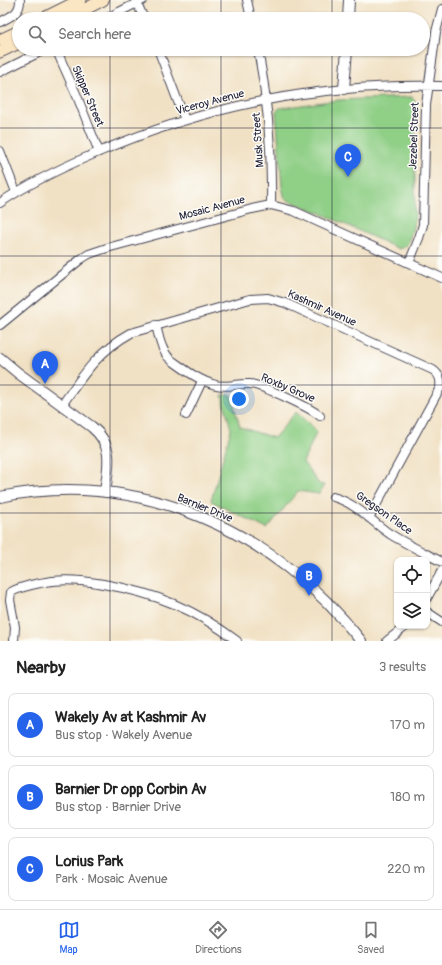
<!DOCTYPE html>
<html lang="en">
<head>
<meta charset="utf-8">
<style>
	:root { --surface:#fff; --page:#f6f6f6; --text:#222; --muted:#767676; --line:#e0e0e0; --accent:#2563eb }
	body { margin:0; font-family:Pangolin,sans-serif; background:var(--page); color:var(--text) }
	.controls { position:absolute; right:12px; bottom:12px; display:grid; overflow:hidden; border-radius:8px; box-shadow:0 1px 3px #0004 }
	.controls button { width:36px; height:36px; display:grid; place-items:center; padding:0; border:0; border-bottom:1px solid var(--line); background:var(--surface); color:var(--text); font:20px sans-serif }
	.you { position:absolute; left:239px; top:399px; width:14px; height:14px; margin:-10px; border:3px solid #fff; border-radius:50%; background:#1a73e8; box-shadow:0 0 0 6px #1a73e833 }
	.badge { display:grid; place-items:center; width:26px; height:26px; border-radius:50%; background:var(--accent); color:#fff; font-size:13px; font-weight:700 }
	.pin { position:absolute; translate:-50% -33px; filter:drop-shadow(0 1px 2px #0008) }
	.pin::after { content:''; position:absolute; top:21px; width:14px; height:12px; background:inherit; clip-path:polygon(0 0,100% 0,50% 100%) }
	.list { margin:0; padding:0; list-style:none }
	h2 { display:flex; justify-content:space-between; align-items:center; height:52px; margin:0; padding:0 16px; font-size:17px }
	h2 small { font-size:13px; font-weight:400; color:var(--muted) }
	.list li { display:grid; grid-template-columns:26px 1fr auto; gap:12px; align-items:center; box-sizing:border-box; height:64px; margin:0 8px 8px; padding:0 8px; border:1px solid var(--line); border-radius:8px }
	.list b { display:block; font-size:15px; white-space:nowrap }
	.list p { margin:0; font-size:13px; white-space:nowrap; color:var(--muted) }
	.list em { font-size:13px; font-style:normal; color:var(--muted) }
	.icon { flex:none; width:22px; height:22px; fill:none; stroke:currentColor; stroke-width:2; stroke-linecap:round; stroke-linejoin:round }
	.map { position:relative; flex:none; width:442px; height:641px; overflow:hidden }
	.search { position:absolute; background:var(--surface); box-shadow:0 1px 3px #0004; left:12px; right:12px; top:12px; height:44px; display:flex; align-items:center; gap:10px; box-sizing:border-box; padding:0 14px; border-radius:22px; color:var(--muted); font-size:15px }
	.sheet { height:268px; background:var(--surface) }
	nav { display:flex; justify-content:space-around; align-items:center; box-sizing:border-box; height:56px; border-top:1px solid var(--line); background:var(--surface); font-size:11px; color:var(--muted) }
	nav a { display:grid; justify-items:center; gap:2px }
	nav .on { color:var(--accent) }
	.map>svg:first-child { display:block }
	.green { fill:#8fcf86; stroke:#587860 }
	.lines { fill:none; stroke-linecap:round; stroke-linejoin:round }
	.minor-casing { stroke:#413f50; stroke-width:10 }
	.tertiary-casing { stroke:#413f50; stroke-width:12 }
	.secondary-casing { stroke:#413f50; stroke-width:13 }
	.minor { stroke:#fff; stroke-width:8 }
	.tertiary { stroke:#fff; stroke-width:10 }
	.secondary { stroke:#fbe6c4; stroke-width:11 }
	.grid { fill:none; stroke:#22223b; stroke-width:1; stroke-opacity:0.55 }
	.labels { text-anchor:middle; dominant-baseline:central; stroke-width:3; stroke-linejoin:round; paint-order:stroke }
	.street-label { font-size:11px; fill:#22223b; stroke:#fdfcf7 }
</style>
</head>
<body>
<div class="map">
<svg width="442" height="641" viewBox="0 0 442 641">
	<rect width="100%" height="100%" fill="#fdfcf7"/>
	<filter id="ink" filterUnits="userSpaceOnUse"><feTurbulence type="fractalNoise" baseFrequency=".025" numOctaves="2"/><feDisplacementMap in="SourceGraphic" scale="8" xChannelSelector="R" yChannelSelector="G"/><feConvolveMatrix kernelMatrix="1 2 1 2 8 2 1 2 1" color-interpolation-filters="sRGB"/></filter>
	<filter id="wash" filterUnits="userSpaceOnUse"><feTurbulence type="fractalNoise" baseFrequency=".012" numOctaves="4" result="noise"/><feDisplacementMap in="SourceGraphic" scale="16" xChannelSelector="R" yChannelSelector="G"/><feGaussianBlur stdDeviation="0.9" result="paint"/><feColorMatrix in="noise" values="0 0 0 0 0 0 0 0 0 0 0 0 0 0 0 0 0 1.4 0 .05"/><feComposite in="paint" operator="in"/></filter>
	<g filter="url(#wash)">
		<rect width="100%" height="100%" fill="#f1e1c4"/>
		<path class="green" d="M412 97 416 103 415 125V218L412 231 407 245 399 249 320 213 285 199 282 187 276 111 280 108 338 100Z
			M222 395H231L240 427 274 438 296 412 317 431 303 462 319 484 324 485 319 494 298 491 267 529 211 501 231 429Z"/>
	</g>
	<g filter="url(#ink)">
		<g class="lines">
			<g class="minor-casing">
				<path id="minor" d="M247 0 251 19
					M137 3 144 19
					M105 19 143 0
					M0 22C11 16 20 14 20 0
					M56 49 77 96 99 152
					M158 49 185 120
					M258 49C268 101 272 153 271 205
					M0 72 46 49
					M0 151 16 192
					M0 203C29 183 61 168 94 154 207 105 319 83 442 86
					M409 263 419 238 423 225 426 105 436 32 442 9
					M0 325 81 259 89 254 107 248 252 209 271 205 294 211 442 278
					M156 325C159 337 161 350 170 359 184 369 199 381 216 385 227 388 238 383 250 384 262 385 311 408 320 416
					M62 405C83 375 98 351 131 333L250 299 268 298 285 303 433 370C440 375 441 380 440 388L369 518
					M186 415 202 381
					M333 497C356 503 371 521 390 534 406 544 425 553 442 562
					M427 598 442 571
					M427 612 442 622
					M14 641 15 627 10 600 11 592C20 587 30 585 40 583 61 578 82 580 103 584 155 593 195 609 237 641
					M387 641 406 626"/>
			</g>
			<g class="tertiary-casing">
				<path id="tertiary" d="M348 19 349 0
					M344 89 347 49
					M0 358 18 373 92 427C115 446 108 467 105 492
					M0 497C139 468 276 531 361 641"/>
			</g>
			<g class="secondary-casing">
				<path id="secondary" d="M42 19 80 0
					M66 19 103 0
					M0 40 19 31
					M0 52 19 43"/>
			</g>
			<use href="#minor" class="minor"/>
			<use href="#tertiary" class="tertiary"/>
			<use href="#secondary" class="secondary"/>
		</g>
	</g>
	<path class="grid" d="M110 0V19M221 0V19M332 0V19M110 49V641M221 49V641M332 49V641M0 128H442M0 256H442M0 385H442M0 513H442"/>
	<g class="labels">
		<g class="street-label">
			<text transform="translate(88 96) rotate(67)">Skipper Street</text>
			<text transform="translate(210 102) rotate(-15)">Viceroy Avenue</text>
			<text transform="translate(414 136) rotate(-88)">Jezebel Street</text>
			<text transform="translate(258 140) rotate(-94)">Musk Street</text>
			<text transform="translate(212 208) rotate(-15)">Mosaic Avenue</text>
			<text transform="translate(322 308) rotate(24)">Kashmir Avenue</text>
			<text transform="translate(288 388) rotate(23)">Roxby Grove</text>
			<text transform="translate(205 508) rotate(22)">Barnier Drive</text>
			<text transform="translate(384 513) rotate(35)">Gregson Place</text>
		</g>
	</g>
</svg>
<div class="controls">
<button><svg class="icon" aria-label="locate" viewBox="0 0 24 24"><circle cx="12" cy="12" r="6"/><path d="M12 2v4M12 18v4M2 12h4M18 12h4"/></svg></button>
<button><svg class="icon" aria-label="layers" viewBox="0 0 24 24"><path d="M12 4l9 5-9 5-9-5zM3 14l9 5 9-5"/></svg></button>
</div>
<div class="you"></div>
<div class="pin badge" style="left:45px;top:384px">A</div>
<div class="pin badge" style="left:309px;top:596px">B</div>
<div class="pin badge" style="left:348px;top:177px">C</div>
<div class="search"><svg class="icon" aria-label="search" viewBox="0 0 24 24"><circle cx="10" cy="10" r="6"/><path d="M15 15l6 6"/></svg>Search here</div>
</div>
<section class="sheet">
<h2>Nearby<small>3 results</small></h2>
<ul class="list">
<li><span class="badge">A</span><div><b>Wakely Av at Kashmir Av</b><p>Bus stop · Wakely Avenue</p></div><em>170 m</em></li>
<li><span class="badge">B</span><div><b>Barnier Dr opp Corbin Av</b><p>Bus stop · Barnier Drive</p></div><em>180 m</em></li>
<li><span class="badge">C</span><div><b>Lorius Park</b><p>Park · Mosaic Avenue</p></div><em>220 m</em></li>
</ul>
</section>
<nav>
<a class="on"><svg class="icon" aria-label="map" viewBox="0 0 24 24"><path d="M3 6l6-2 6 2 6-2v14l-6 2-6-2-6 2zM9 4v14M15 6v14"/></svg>Map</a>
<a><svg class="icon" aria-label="directions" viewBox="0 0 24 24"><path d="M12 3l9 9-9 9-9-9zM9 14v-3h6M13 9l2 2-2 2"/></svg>Directions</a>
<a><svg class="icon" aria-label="saved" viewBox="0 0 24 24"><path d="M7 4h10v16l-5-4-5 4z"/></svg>Saved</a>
</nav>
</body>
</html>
